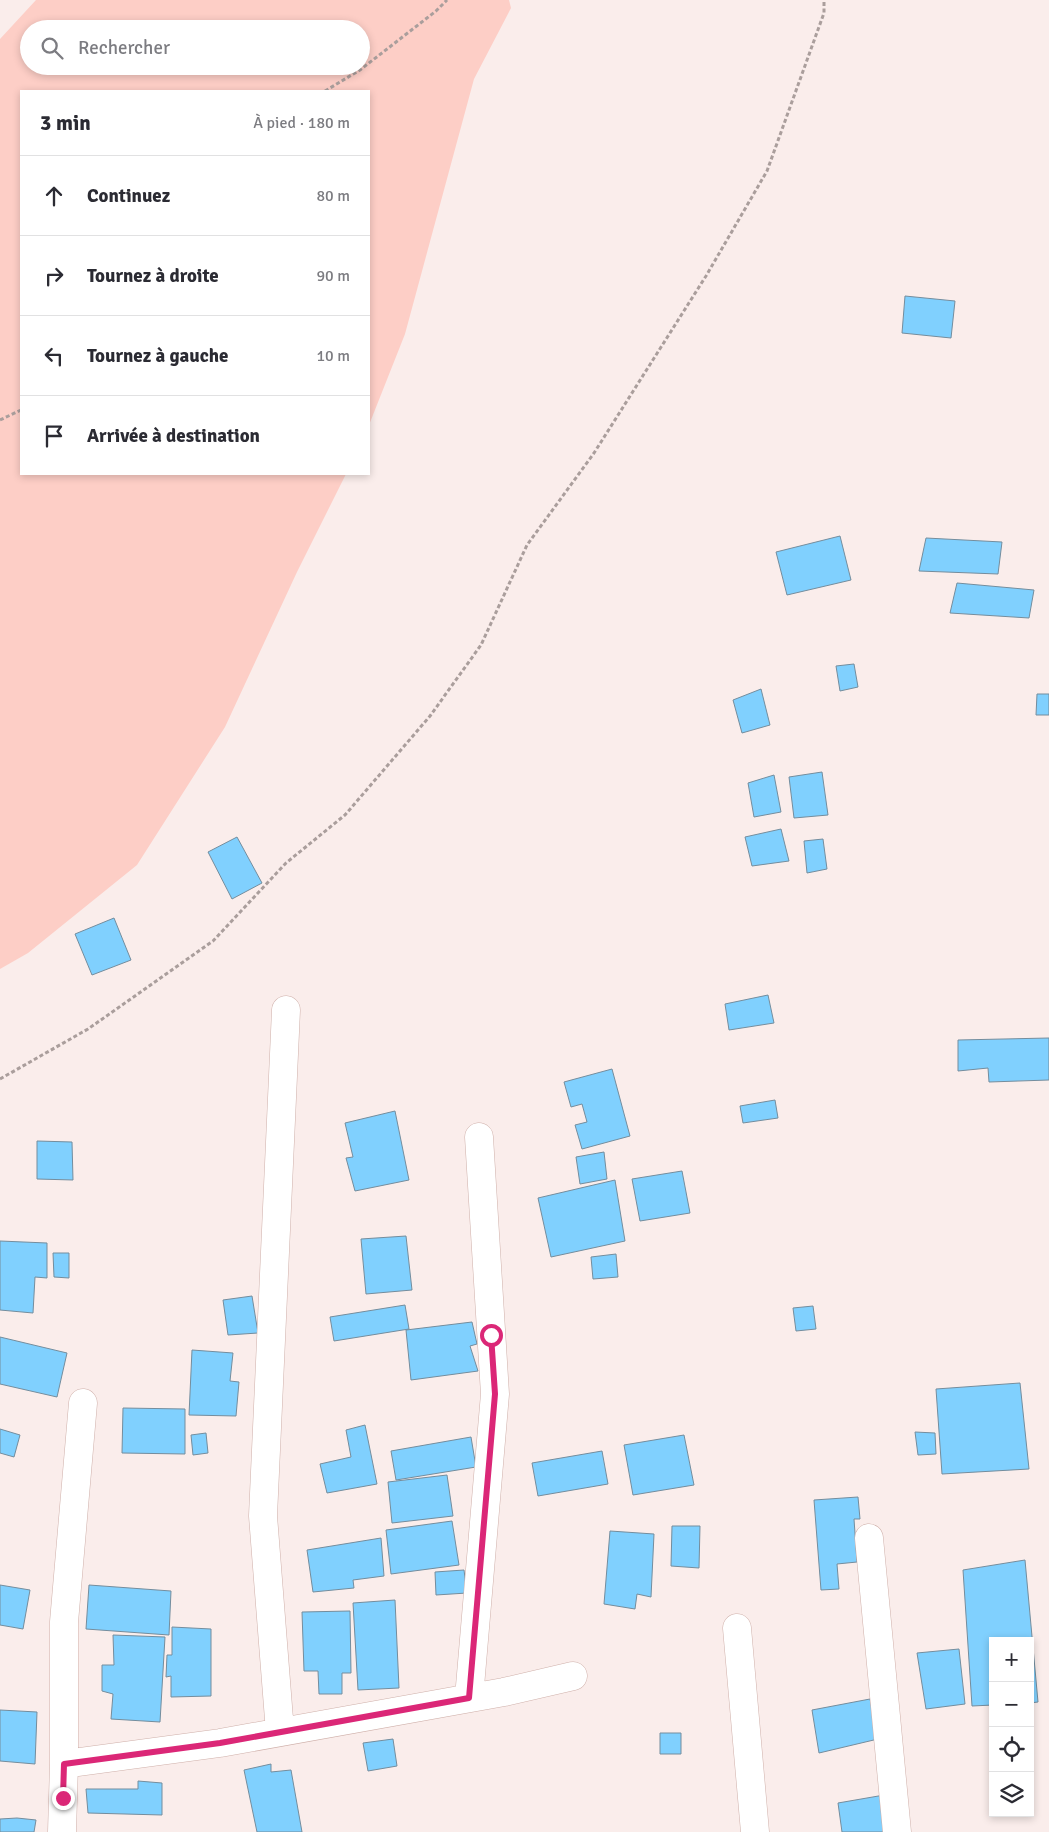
<!DOCTYPE html>
<html lang="fr">
<head>
<meta charset="utf-8">
<style>
	:root { --surface:#fff; --page:#f2f2f3; --text:#2b2b33; --muted:#7c7c81; --line:#e1e1e2 }
	body { margin:0; font-family:Signika,sans-serif; background:var(--page); color:var(--text) }
	.controls { position:absolute; right:15px; bottom:15px; display:grid; overflow:hidden; border-radius:0px; box-shadow:0 2px 8px #0003 }
	.controls button { width:45px; height:45px; display:grid; place-items:center; padding:0; border:0; border-bottom:1px solid var(--line); background:var(--surface); color:var(--text); font:25px sans-serif }
	.stop { position:absolute; width:15px; height:15px; margin:-11px; border:4px solid #db2777; border-radius:50%; background:#fff }
	.stop.end { background:#db2777; border-color:#fff; box-shadow:0 1px 5px #0008 }
	.list { margin:0; padding:0; list-style:none }
	h2 { display:flex; justify-content:space-between; align-items:center; height:65px; margin:0; padding:0 20px; font-size:21px }
	h2 small { font-size:16px; font-weight:400; color:var(--muted) }
	.list li { display:grid; grid-template-columns:32px 1fr auto; gap:15px; align-items:center; box-sizing:border-box; height:80px; padding:0 20px; border-top:1px solid var(--line) }
	.list b { display:block; font-size:19px; white-space:nowrap }
	.list em { font-size:16px; font-style:normal; color:var(--muted) }
	.icon { flex:none; width:28px; height:28px; fill:none; stroke:currentColor; stroke-width:2; stroke-linecap:round; stroke-linejoin:round }
	.map { position:relative; flex:none; width:1049px; height:1832px; overflow:hidden }
	.search { position:absolute; background:var(--surface); box-shadow:0 2px 8px #0003; left:20px; top:20px; width:350px; height:55px; display:flex; align-items:center; gap:12px; box-sizing:border-box; padding:0 18px; border-radius:28px; color:var(--muted); font-size:19px }
	.panel { position:absolute; background:var(--surface); box-shadow:0 2px 8px #0003; left:20px; top:90px; width:350px; height:385px; border-radius:0px }
	.map>svg:first-child { display:block }
	.green { fill:#fdcec6; fill-rule:evenodd }
	.building { fill:#80d0fe; stroke:#748d9d }
	.lines { fill:none; stroke-linecap:round; stroke-linejoin:round }
	.minor-casing { stroke:#cfb0aa; stroke-width:29 }
	.path { stroke:#aa9e9c; stroke-width:3; stroke-dasharray:4 2.5; stroke-linecap:butt }
	.minor { stroke:#fff; stroke-width:28 }
	.route { stroke:#db2777; stroke-width:6 }
</style>
</head>
<body>
<div class="map">
<svg width="1049" height="1832" viewBox="0 0 1049 1832">
	<rect width="100%" height="100%" fill="#faedeb"/>
	<path class="green" d="M36 0H509L511 8 474 79 405 334 369 425V91H21V474H346L297 572 225 727 137 865 28 953 0 969V39ZM29 29H361V66H29Z"/>
	<path class="building" d="M905 296 955 301 951 338 902 333Z
		M840 536 851 580 787 595 776 552Z
		M926 538 1002 542 998 574 919 571Z
		M957 583 1034 590 1029 618 950 613Z
		M854 664 858 687 840 691 836 666Z
		M761 689 770 725 742 733 733 700Z
		M1037 694H1049V715H1036Z
		M822 772 828 815 794 818 789 777Z
		M774 775 781 812 754 817 748 783Z
		M781 829 789 861 752 866 745 837Z
		M237 837 262 883 232 899 208 852Z
		M823 839 827 869 807 873 804 841Z
		M114 918 131 960 92 975 75 934Z
		M768 995 774 1023 729 1030 725 1004Z
		M1049 1038V1080L989 1082 988 1068 958 1071V1040Z
		M612 1069 630 1136 582 1149 575 1125 587 1122 582 1104 571 1107 564 1082Z
		M775 1100 778 1118 743 1123 740 1106Z
		M395 1111 409 1180 355 1191 346 1158 353 1157 345 1123Z
		M37 1141 72 1142 73 1180 37 1179Z
		M604 1152 607 1179 580 1184 576 1157Z
		M682 1171 690 1213 640 1221 632 1179Z
		M615 1180 625 1241 551 1257 538 1198Z
		M406 1236 412 1290 366 1294 361 1239Z
		M0 1241 47 1243V1278L35 1277 33 1313 0 1310Z
		M53 1253H69V1278L54 1277Z
		M616 1254 618 1277 593 1279 591 1257Z
		M252 1296 258 1333 228 1335 223 1300Z
		M405 1305 409 1329 334 1341 330 1317Z
		M813 1306 816 1329 796 1331 793 1308Z
		M472 1322 477 1344 470 1346 478 1371 411 1380 406 1330Z
		M0 1337 67 1353 57 1397 0 1384Z
		M192 1350 233 1353 230 1381 239 1382 236 1416 189 1415Z
		M1020 1383 1029 1469 942 1474 936 1389Z
		M123 1408 185 1409V1454L122 1453Z
		M365 1425 377 1484 327 1493 320 1464 351 1457 346 1430Z
		M0 1429 20 1435 14 1457 0 1453Z
		M915 1432 935 1433 936 1454 918 1455Z
		M206 1433 208 1453 193 1455 191 1435Z
		M684 1435 694 1485 633 1495 624 1445Z
		M471 1437 476 1467 396 1480 391 1451Z
		M602 1451 608 1484 538 1496 532 1463Z
		M447 1475 453 1516 392 1523 388 1482Z
		M858 1497 860 1519H854L857 1562 837 1564 839 1589 821 1590 814 1500Z
		M452 1521 459 1565 391 1574 386 1530Z
		M672 1526H700L699 1568 671 1566Z
		M610 1531 654 1534 651 1597 637 1594 635 1609 604 1604Z
		M381 1538 384 1576 353 1580 354 1588 313 1592 307 1550Z
		M1025 1560 1038 1702 1030 1703V1641H993V1705L972 1706 963 1570Z
		M464 1570 467 1593 436 1595 435 1572Z
		M0 1585 30 1590 23 1629 0 1625Z
		M89 1585 171 1591 169 1635 86 1629Z
		M395 1600 399 1688 358 1690 353 1603Z
		M350 1611 351 1673H342V1694H319L318 1671H304L302 1612Z
		M172 1627 211 1629V1696L171 1697V1676L166 1677 167 1655H172Z
		M113 1635 165 1637 160 1722 111 1719 113 1694 102 1691V1665H114Z
		M959 1649 965 1704 926 1709 917 1653Z
		M870 1699 878 1739 819 1753 812 1710Z
		M0 1710 37 1712 35 1764 0 1761Z
		M660 1733H681V1754H660Z
		M393 1739 397 1766 368 1771 363 1743Z
		M271 1764V1772L291 1770 302 1832H257L244 1770Z
		M138 1781 162 1783V1815L88 1813 86 1789H138Z
		M890 1794 894 1832H842L838 1803Z
		M17 1818 36 1820 34 1832H0V1819Z"/>
	<g class="lines">
		<g class="minor-casing">
			<path id="minor" d="M869 1538 897 1832
				M737 1628 755 1832
				M469 1698 495 1394 479 1137
				M280 1732 263 1516 286 1010
				M64 1764 220 1743 504 1692 573 1676
				M62 1832 64 1764V1622L83 1403"/>
		</g>
		<path class="path" d="M325 91 360 70 436 11 447 0
			M0 420 21 410
			M0 1079 88 1029 213 941 286 863 345 815 430 716 481 645 527 545 594 453 706 276 767 171 824 13V0"/>
		<use href="#minor" class="minor"/>
	</g>
	<g class="lines">
		<path class="route" d="M63 1798 64 1764 220 1743 469 1698 495 1394 491 1335"/>
	</g>
</svg>
<div class="controls">
<button>+</button>
<button>−</button>
<button><svg class="icon" aria-label="locate" viewBox="0 0 24 24"><circle cx="12" cy="12" r="6"/><path d="M12 2v4M12 18v4M2 12h4M18 12h4"/></svg></button>
<button><svg class="icon" aria-label="layers" viewBox="0 0 24 24"><path d="M12 4l9 5-9 5-9-5zM3 14l9 5 9-5"/></svg></button>
</div>
<div class="stop" style="left:491px;top:1335px"></div>
<div class="stop end" style="left:63px;top:1798px"></div>
<div class="search"><svg class="icon" aria-label="search" viewBox="0 0 24 24"><circle cx="10" cy="10" r="6"/><path d="M15 15l6 6"/></svg>Rechercher</div>
<section class="panel">
<h2>3 min<small>À pied · 180 m</small></h2>
<ul class="list">
<li><svg class="icon" aria-label="ahead" viewBox="0 0 24 24"><path d="M12 20V5M6 11l6-6 6 6"/></svg><div><b>Continuez</b></div><em>80 m</em></li>
<li><svg class="icon" aria-label="right" viewBox="0 0 24 24"><path d="M7 20v-9h11M14 6l5 5-5 5"/></svg><div><b>Tournez à droite</b></div><em>90 m</em></li>
<li><svg class="icon" aria-label="left" viewBox="0 0 24 24"><path d="M17 20v-9H6M10 6l-5 5 5 5"/></svg><div><b>Tournez à gauche</b></div><em>10 m</em></li>
<li><svg class="icon" aria-label="arrive" viewBox="0 0 24 24"><path d="M6 21V4h12l-3 4 3 4H6"/></svg><div><b>Arrivée à destination</b></div></li>
</ul>
</section>
</div>
</body>
</html>
